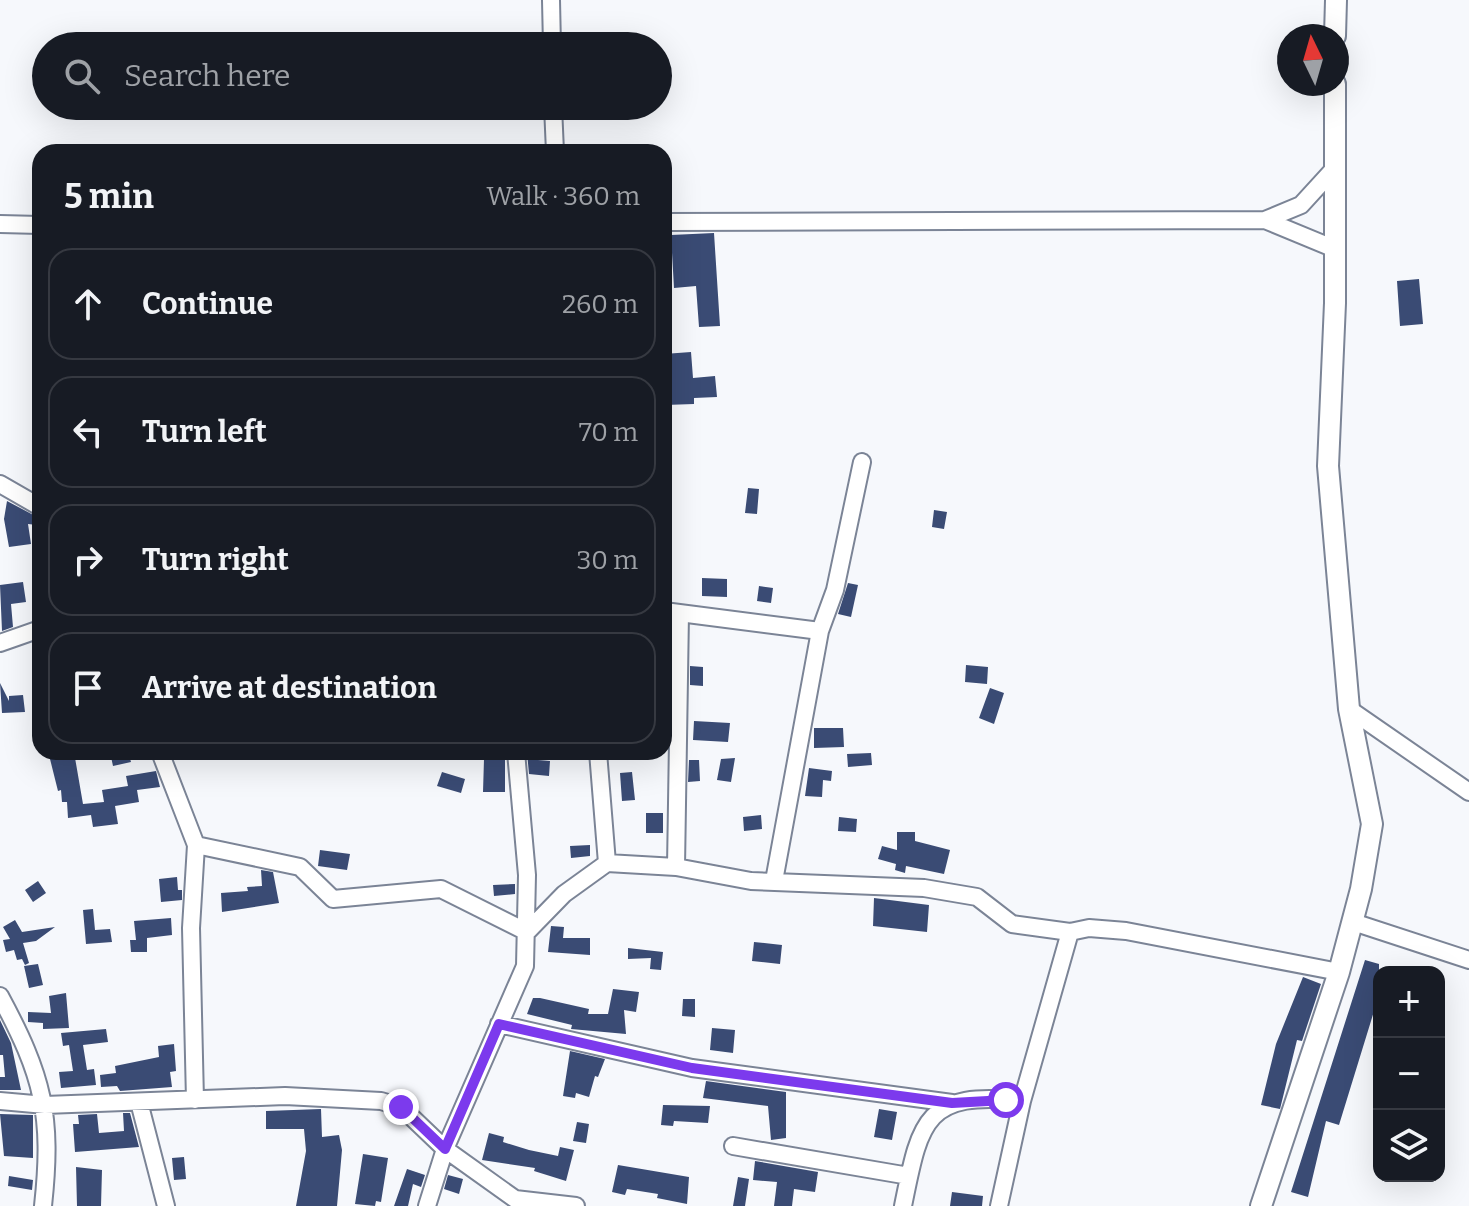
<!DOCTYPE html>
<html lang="en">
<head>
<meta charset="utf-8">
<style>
	:root { --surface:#171b24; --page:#242831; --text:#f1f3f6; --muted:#9ea1a6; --line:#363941 }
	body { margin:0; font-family:Bitter,serif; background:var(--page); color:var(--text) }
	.controls { position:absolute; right:24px; bottom:24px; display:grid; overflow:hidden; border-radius:16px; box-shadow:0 8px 32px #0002 }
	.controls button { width:72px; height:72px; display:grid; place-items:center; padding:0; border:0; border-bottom:2px solid var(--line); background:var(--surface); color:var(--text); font:40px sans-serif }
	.compass { position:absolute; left:1277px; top:24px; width:72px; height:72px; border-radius:50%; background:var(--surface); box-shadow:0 8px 32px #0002; rotate:355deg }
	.stop { position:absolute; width:24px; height:24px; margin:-18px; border:6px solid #7c3aed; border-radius:50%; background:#fff }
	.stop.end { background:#7c3aed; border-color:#fff; box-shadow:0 2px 8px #0008 }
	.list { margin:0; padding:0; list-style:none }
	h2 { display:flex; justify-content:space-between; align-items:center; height:104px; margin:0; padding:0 32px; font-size:34px }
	h2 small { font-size:26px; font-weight:400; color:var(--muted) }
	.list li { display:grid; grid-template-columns:52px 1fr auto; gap:24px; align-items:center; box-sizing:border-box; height:112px; margin:0 16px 16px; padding:0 16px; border:2px solid var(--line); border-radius:24px }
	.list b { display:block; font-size:30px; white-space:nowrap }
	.list em { font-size:26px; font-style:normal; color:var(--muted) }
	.icon { flex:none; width:44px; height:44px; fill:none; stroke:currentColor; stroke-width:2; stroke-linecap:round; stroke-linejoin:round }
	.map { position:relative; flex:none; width:1469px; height:1206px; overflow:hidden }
	.search { position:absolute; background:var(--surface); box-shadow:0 8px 32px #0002; left:32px; top:32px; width:640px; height:88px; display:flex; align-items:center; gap:20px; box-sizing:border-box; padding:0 28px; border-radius:44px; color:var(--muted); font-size:30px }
	.panel { position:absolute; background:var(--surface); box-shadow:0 8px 32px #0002; left:32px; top:144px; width:640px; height:616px; border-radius:24px }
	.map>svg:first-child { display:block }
	.building { fill:#3a4b74 }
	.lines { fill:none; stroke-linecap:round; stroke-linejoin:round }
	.minor-casing { stroke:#7b8496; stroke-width:20 }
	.tertiary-casing { stroke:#7b8496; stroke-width:24 }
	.minor { stroke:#fff; stroke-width:16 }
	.tertiary { stroke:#fff; stroke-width:20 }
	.route { stroke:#7c3aed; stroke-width:10 }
</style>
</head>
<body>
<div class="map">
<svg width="1469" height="1206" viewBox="0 0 1469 1206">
	<rect width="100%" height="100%" fill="#f6f8fc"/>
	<path class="building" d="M714 233 720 326 699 327 696 286 674 288 671 235Z
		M1419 279 1423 324 1400 326 1397 281Z
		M691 352 693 378 715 376 717 397 694 398V404L665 405 664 354Z
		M748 488 759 489 757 514 745 513Z
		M7 501 39 518 37 525 28 524 31 544 9 547 4 519Z
		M934 510 947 512 944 529 932 527Z
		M702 578 727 579V597L702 596Z
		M23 582 26 602 11 604 13 627 2 631 0 585Z
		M848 583 858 585 851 617 838 614Z
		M759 586 773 588 771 603 757 601Z
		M966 665 988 667 987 684 965 682Z
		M690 666 703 667V686L690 685Z
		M0 683 9 701V696L23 695 25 712 2 713Z
		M990 688 1004 693 994 724 979 718Z
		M694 721 730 723 728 742 693 740Z
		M814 728H843L844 747 814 748Z
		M74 752 83 804 104 802 102 790 128 786 126 776 156 771 160 787 137 790 139 802 115 806 118 824 93 827 91 815 68 818 67 802H62L61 790 58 791 49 755Z
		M110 752H128L131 762 113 766Z
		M488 752H505V792H483L484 759H489Z
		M527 752H538V760L550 761 549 776 529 774Z
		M871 753 872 765 848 767 847 754Z
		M735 758 731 782 717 780 721 759Z
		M689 760H699L700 781 688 782Z
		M809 768 832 771 831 781 823 780 822 797 805 796Z
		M442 772 465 779 461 793 437 786Z
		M632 772 635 800 622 801 620 773Z
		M646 813H663V833H646Z
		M761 815 762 829 744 831 743 817Z
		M839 817 857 819 856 832 838 831Z
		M897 832H915V841L950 850 944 874 906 866 905 873 895 870 896 864 878 859 882 846 897 850Z
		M590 845V856L571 858 570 846Z
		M320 850 350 854 347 870 318 866Z
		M261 870 273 872 279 903 222 912 221 893 248 891 247 887 262 886Z
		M177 877 178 890H182V900L161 902 159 879Z
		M38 881 46 893 33 902 25 890Z
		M515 884V894L494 896 493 885Z
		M874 898 929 905 927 932 873 926Z
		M93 909 95 930 110 929 112 942 86 944 83 910Z
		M171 918 172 935 147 938V952H131L130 940H136L134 921Z
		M15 920 22 932 55 927 36 941 23 943 29 963 25 965 22 959 17 960 14 950 6 952 3 940 10 939 3 927Z
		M551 926 564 927 563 938H590V955L548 952Z
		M754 942 782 945 780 964 752 961Z
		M628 948 663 952 661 970 650 969 651 958 628 959Z
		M1365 960 1379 964V995L1339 1125 1326 1121 1308 1197 1291 1192Z
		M38 964 43 985 29 988 24 966Z
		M1303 977 1321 984 1302 1041 1297 1040 1280 1109 1261 1105 1276 1044Z
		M613 989 639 992 636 1012 624 1010 626 1034 571 1029 572 1025 527 1014 533 998H540L589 1009 588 1014H608Z
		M66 993 69 1028 43 1029V1023L28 1022V1012L51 1013 49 996Z
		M683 999H695V1017L682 1016Z
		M0 1020 11 1043 21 1090H0V1077H5L3 1055H0Z
		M712 1028 735 1030 733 1053 710 1050Z
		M106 1029 108 1042 83 1045 87 1070 94 1069 96 1085 61 1088 59 1072 73 1071 69 1045 63 1046 61 1033Z
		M174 1044 176 1071 170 1072 172 1087 120 1091 117 1086 101 1087 100 1075 116 1073 115 1066 159 1057 158 1046Z
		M570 1051 605 1059 598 1077 595 1076 589 1097 576 1093 575 1098 563 1096Z
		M706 1081 786 1092V1138L771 1140 768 1106 703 1098Z
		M663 1105 710 1106 708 1123 674 1121 673 1126 661 1125Z
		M321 1109 322 1137 339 1135 342 1150 337 1206H296L306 1151 304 1129H266V1111Z
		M879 1109 897 1112 892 1140 874 1137Z
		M123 1113H130L139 1147 75 1152 73 1124H79L78 1115 97 1114 99 1133 124 1131Z
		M0 1114 33 1115V1158L4 1156Z
		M577 1122 589 1124 586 1143 573 1141Z
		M489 1133 504 1137 503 1142 529 1150 558 1156 560 1147 574 1150 566 1181 534 1171 535 1168 482 1160Z
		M363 1154 388 1158 381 1202 376 1201 375 1206 355 1204Z
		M184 1157 186 1179 174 1180 172 1158Z
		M755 1161 818 1172 815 1192 794 1189 792 1206H774L777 1182 753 1180Z
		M618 1165 689 1177 687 1204 657 1198 658 1194 627 1189 625 1195 612 1192Z
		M76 1167 102 1170 101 1206H77Z
		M407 1169 425 1175 421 1187 413 1184 408 1206H394Z
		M448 1175 463 1179 459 1194 444 1189Z
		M9 1176 33 1180 32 1190 8 1186Z
		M738 1177 749 1179 745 1206H733Z
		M952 1192 983 1196 982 1206H950Z"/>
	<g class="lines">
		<g class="minor-casing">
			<path id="minor" d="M551 0 552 46
				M553 106 555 152
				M1265 220 1335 249
				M664 222 1265 220 1301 205 1333 170
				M0 224 40 225
				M0 484 40 507
				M664 611 820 631
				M0 643 40 629
				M1349 709 1469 792
				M160 752 196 845 191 928 195 1100
				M196 845 300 867 333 899 441 889 527 932 564 894 607 863 598 752
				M607 863 676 867 751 881 924 888 977 897 1012 924 1070 932
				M676 867 680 613
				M774 881 820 631 835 590 862 462
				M1353 922 1469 960
				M0 996C43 1076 53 1115 43 1206
				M499 1024 692 1068 952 1103
				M0 1101 45 1105 285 1096 381 1101 401 1107 445 1149 515 1199 576 1206
				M139 1102 166 1206
				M733 1146 909 1176
				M427 1206 445 1149 525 966 527 875 516 752
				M903 1206C920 1122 924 1090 1022 1101L1070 932 1089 928 1126 931 1339 972
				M999 1206 1022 1101"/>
		</g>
		<g class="tertiary-casing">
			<path id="tertiary" d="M1335 36 1336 0
				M1261 1206 1339 972 1361 889 1372 824 1349 709 1328 466 1335 303V84"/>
		</g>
		<use href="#minor" class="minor"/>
		<use href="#tertiary" class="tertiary"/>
	</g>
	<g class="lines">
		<path class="route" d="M401 1107 445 1149 499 1024 692 1068 952 1103 1006 1100"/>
	</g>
</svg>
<div class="controls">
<button>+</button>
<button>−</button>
<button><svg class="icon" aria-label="layers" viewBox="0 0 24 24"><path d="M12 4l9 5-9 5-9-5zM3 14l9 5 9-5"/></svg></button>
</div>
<svg class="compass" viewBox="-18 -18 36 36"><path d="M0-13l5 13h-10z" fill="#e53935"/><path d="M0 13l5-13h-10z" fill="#9ea1a6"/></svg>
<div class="stop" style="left:1006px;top:1100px"></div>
<div class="stop end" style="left:401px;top:1107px"></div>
<div class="search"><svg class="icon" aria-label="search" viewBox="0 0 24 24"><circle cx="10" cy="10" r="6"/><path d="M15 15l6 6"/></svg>Search here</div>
<section class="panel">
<h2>5 min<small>Walk · 360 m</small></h2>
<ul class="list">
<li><svg class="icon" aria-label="ahead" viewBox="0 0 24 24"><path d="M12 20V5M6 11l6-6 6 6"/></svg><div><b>Continue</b></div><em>260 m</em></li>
<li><svg class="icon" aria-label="left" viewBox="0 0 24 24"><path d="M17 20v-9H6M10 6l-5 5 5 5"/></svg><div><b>Turn left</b></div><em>70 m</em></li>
<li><svg class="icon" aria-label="right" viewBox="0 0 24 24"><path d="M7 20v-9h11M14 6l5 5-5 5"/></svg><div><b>Turn right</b></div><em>30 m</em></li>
<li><svg class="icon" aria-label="arrive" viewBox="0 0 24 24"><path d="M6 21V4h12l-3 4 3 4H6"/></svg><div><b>Arrive at destination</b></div></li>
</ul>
</section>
</div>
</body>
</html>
